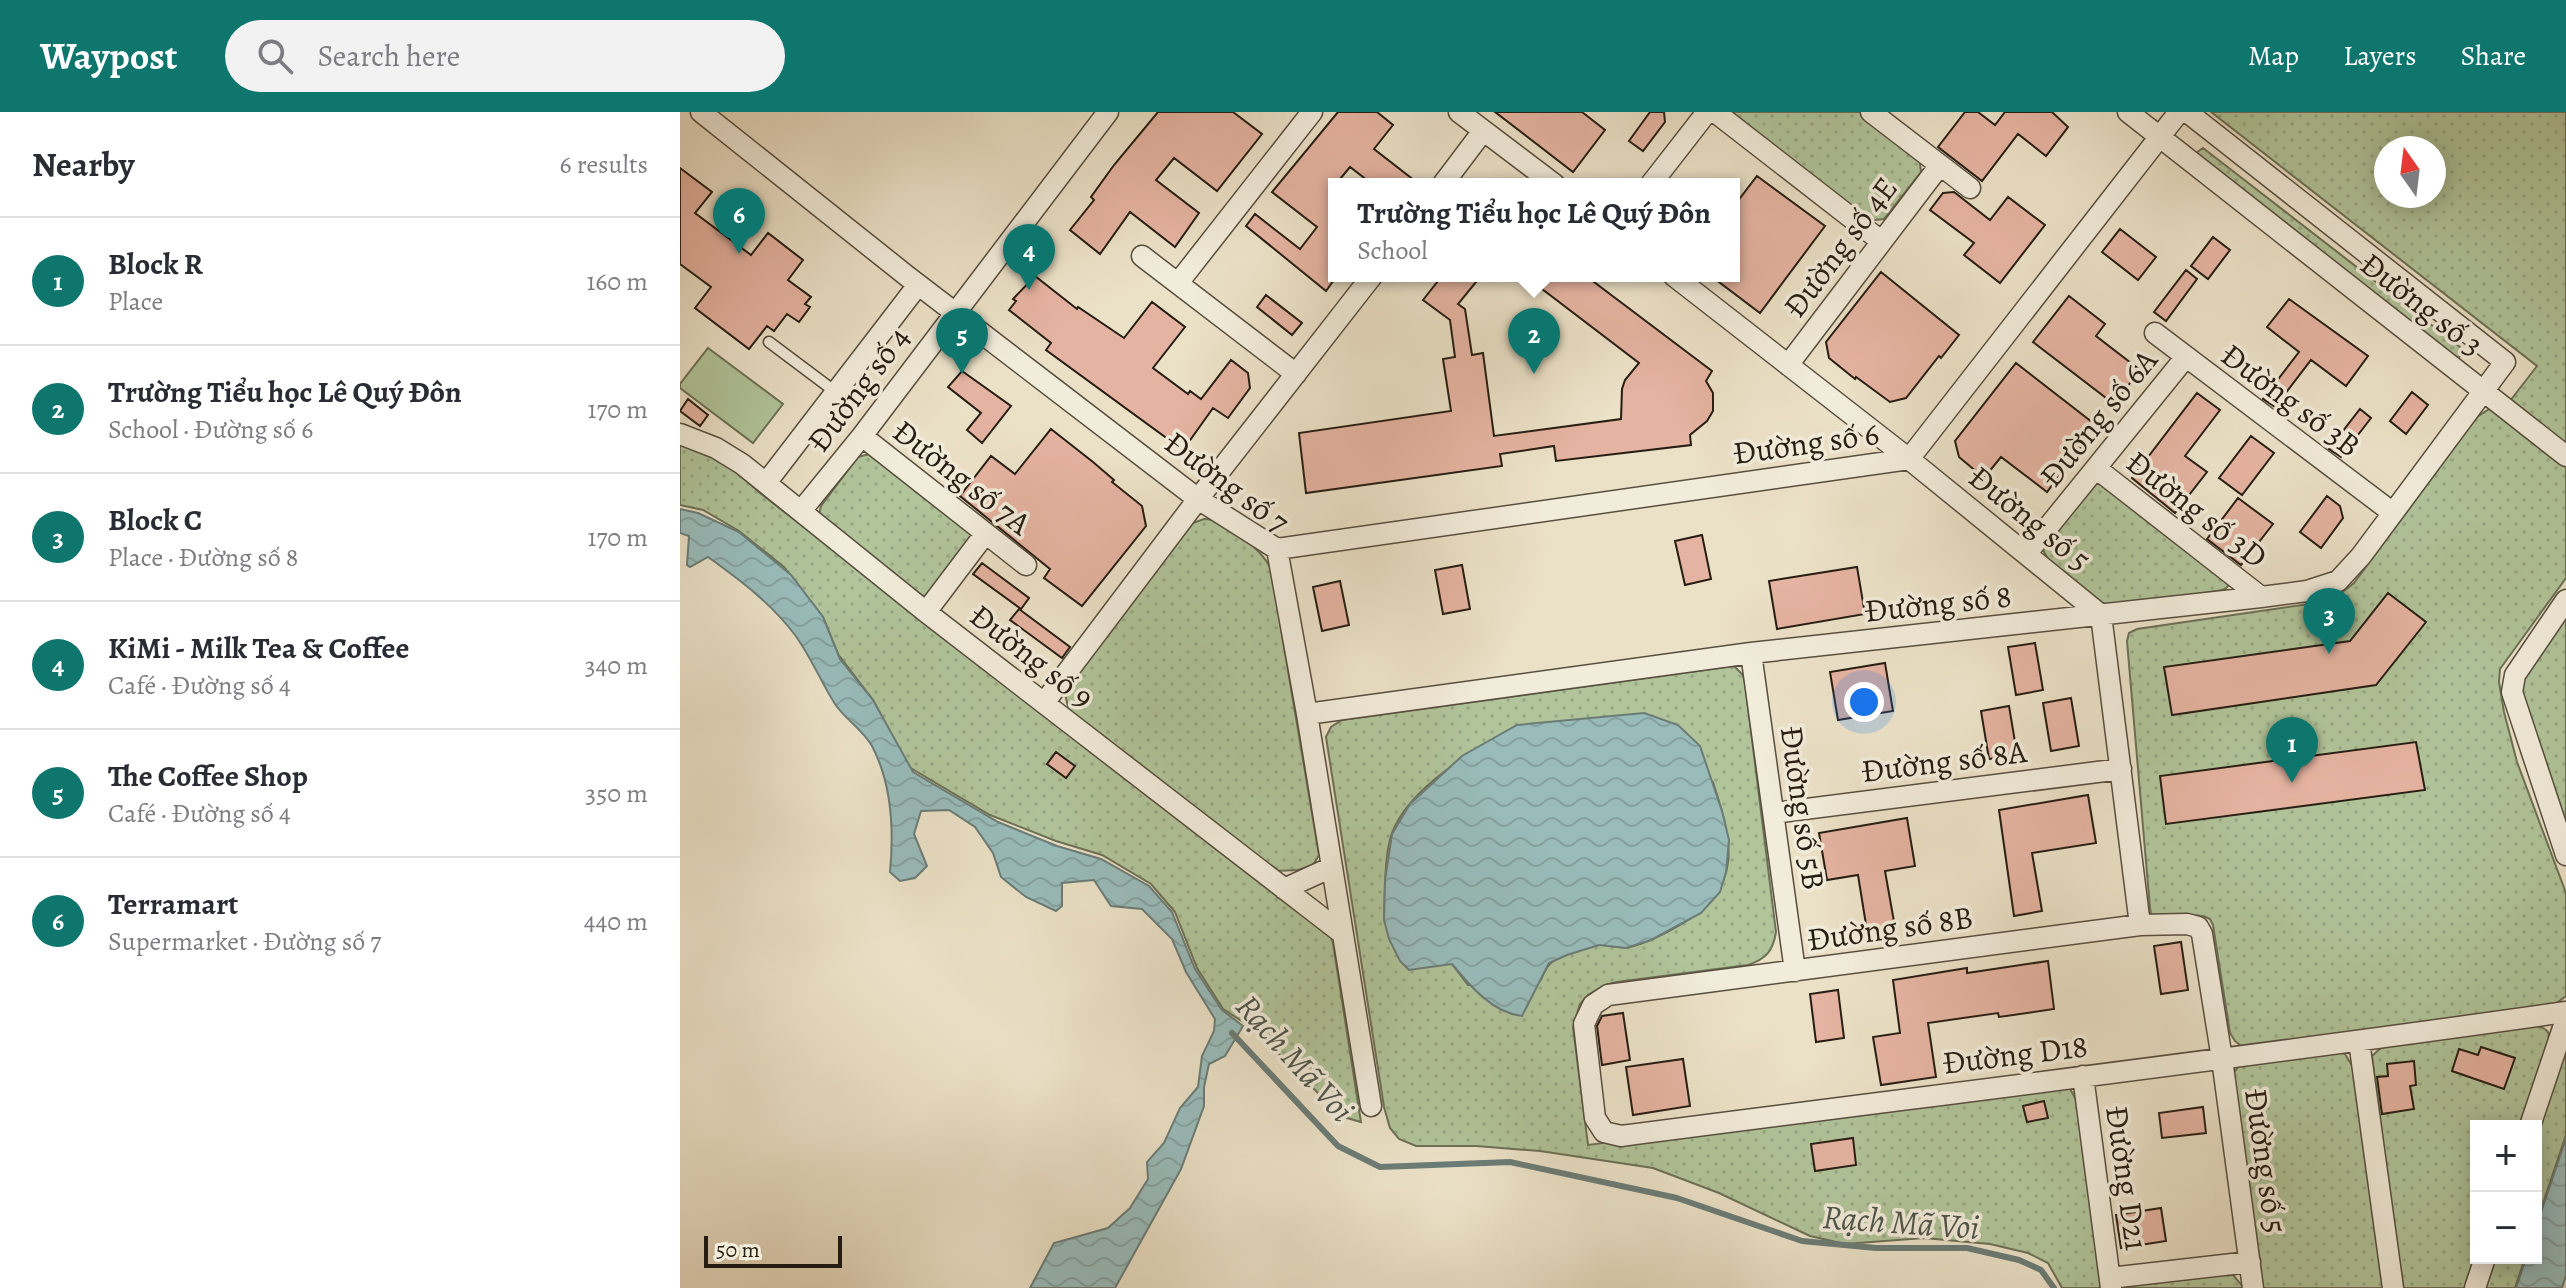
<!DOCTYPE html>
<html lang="en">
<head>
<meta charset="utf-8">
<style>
	:root { --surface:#fff; --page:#f2f2f3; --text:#2b2b33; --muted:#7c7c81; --line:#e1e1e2; --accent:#0f766e }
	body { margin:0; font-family:Alegreya,serif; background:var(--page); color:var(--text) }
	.controls { position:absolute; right:24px; bottom:24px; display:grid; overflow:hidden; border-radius:0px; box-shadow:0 4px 20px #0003 }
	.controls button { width:72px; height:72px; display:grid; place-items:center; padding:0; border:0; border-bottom:2px solid var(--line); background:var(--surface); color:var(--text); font:40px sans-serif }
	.compass { position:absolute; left:1694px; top:24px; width:72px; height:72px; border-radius:50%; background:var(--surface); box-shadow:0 4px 20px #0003; rotate:346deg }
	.scale { position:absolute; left:24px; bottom:20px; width:138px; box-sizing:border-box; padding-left:8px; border:4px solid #261d12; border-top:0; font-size:22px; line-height:28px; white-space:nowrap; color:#261d12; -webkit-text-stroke:6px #f2ecdb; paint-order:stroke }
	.you { position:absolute; left:1184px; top:590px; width:28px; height:28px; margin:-20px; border:6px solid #fff; border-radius:50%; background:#1a73e8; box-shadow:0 0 0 12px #1a73e833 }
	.badge { display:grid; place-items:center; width:52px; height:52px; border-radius:50%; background:var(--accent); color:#fff; font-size:26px; font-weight:700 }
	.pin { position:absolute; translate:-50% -66px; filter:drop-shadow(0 2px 4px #0008) }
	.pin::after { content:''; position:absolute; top:42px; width:28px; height:24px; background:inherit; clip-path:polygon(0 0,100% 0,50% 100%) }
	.popup { position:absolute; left:648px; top:66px; width:412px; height:104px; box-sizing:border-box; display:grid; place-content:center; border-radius:0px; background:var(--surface); filter:drop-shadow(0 2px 6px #0005); font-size:26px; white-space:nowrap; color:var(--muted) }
	.popup b { font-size:30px; color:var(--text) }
	.popup::after { content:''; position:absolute; left:50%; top:100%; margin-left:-16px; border:16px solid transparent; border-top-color:var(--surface) }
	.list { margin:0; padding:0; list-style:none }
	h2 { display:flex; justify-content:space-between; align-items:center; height:104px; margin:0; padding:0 32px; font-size:34px }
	h2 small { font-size:26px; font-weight:400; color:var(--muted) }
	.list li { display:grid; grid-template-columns:52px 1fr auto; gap:24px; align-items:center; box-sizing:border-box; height:128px; padding:0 32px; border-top:2px solid var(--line) }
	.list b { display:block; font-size:30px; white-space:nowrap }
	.list p { margin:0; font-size:26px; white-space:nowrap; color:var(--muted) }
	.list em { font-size:26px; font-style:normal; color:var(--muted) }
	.icon { flex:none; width:44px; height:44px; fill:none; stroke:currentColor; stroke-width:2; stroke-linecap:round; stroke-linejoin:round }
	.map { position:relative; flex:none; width:1886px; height:1176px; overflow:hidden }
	header { display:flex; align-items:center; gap:48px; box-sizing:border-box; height:112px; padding:0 40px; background:var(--accent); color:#fff }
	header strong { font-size:38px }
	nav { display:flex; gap:44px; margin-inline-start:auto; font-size:28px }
	.search { width:560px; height:72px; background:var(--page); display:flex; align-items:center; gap:20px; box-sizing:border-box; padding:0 28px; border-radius:44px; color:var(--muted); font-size:30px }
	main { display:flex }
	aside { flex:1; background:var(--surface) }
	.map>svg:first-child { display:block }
	.grass { fill:url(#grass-dots); stroke:#6c7056; stroke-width:2; fill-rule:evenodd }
	.pitch { fill:#b1c49a; stroke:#6c7056; stroke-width:2 }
	.water { fill:url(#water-waves); stroke:#6b7c77; stroke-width:2 }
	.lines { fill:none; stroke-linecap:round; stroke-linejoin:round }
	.stream { stroke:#6b7c77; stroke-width:6 }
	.building { fill:#e5b3a1; stroke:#261d12; stroke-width:2 }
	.lane-casing { stroke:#574e3f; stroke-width:13 }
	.street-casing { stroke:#574e3f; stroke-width:23 }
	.lane { stroke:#f2ecdb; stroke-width:10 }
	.street { stroke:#f2ecdb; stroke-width:20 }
	.labels { text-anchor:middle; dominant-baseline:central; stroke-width:7; stroke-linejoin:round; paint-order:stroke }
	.street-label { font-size:32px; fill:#261d12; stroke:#f2ecdb }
	.water-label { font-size:34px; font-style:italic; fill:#4e554d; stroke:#f2ecdb }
</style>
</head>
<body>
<header>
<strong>Waypost</strong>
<div class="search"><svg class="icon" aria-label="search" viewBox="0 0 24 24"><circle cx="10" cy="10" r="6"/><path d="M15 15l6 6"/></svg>Search here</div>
<nav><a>Map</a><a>Layers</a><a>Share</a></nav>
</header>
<main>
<aside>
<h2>Nearby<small>6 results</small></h2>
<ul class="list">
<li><span class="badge">1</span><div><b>Block R</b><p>Place</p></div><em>160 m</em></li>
<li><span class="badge">2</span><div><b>Trường Tiểu học Lê Quý Đôn</b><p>School · Đường số 6</p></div><em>170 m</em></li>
<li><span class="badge">3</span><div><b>Block C</b><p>Place · Đường số 8</p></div><em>170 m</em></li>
<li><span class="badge">4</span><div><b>KiMi - Milk Tea &amp; Coffee</b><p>Café · Đường số 4</p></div><em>340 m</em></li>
<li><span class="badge">5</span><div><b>The Coffee Shop</b><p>Café · Đường số 4</p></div><em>350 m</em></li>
<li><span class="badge">6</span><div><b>Terramart</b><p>Supermarket · Đường số 7</p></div><em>440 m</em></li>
</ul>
</aside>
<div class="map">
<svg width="1886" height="1176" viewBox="0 0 1886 1176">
	<defs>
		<pattern id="grass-dots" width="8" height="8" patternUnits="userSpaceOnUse" patternTransform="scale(2)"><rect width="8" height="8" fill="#b1c49a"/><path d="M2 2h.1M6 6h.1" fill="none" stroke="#98a884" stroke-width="1.8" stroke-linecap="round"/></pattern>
		<pattern id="water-waves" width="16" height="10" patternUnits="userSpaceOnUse" patternTransform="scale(2)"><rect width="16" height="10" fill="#99bcbb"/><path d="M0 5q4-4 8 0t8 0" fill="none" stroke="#84a1a0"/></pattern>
	</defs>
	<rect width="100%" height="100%" fill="#ebe1c7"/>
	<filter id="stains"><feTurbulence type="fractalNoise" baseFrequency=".0025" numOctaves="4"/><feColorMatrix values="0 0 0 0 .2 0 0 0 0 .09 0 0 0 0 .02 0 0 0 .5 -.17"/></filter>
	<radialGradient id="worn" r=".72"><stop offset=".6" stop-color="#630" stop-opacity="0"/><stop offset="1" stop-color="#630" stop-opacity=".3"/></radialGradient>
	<path class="grass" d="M1049 0H1183L1239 44 1241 60 1204 107 1195 108 1185 106Z
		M1531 0H1886V331L1830 289 1857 254ZM1706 36H1754V84H1706Z
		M1523 36 1780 235 1782 243 1776 247 1516 41Z
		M1809 297 1815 298 1886 355V466L1820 557 1819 570 1824 600 1837 650 1886 781V884L1871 895 1564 936 1555 929 1550 921 1533 813 1530 807C1512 798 1490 807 1471 802L1470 796 1447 529 1449 521 1457 517 1636 491 1656 485 1674 471 1797 305Z
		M0 332C39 345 50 353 80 381L652 825 681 1010 667 1006 654 997 574 917 543 897 517 856 495 800 471 772 422 743 376 729 310 703 229 655 193 588 158 542 143 505 104 455 59 419 23 398 0 393Z
		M189 342 201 345 293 423 245 487 139 402 141 394 178 345Z
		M1415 370 1420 371 1550 472 1545 477 1538 479 1435 494 1422 492 1369 449 1362 436Z
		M524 407C546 407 582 438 591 457L639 743 633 753 618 758 595 759 389 599 385 582 389 570 513 411Z
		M1886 498V711L1841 577 1844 566Z
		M1054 554 1063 563 1065 571 1096 820C1093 839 1086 847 1068 853L937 870 925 873 908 883 900 892 893 915 908 1033 1379 973 1389 975 1398 991 1421 1176H1382L1368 1151 1348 1141 1310 1132 1244 1126 1165 1132 1130 1124 1039 1081 973 1056 860 1039 796 1034H736L719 1027 710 1016 704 995 646 625 651 615 662 608ZM838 613 1033 670C1053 732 1064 775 1000 813 985 822 967 831 950 835 940 837 930 832 919 833 909 834 875 845 869 853 865 857 863 864 860 869L788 873 772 852 704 808C705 784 704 743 712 721 730 674 796 637 838 613Z
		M1854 913C1863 915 1870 918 1870 928L1841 1014H1796V1146L1786 1176H1721L1692 944 1702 935Z
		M1886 931V1023L1856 1112V1020Z
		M1659 940 1665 942 1673 955 1703 1176H1579L1553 967 1554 960 1559 954Z
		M1814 1146H1845L1835 1176H1804Z
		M1543 1161 1553 1163 1564 1176H1441L1445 1173Z"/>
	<path class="pitch" d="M28 236 103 292 73 331 0 276V272Z"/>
	<path class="water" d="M0 397 18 401 59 420 111 463 143 505 160 547 193 588 233 660 318 710 377 734 421 747 469 774 492 800 515 857 542 898 563 914 545 944 529 952 524 975V994L501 1057 435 1176H350L374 1131 428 1116 450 1096 468 1067 467 1050 484 1031 500 996 518 975 522 944 534 919 535 907 506 860 492 827 462 797 431 794 414 768 382 771V794L376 799 346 785 321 765 313 741 295 715 269 698 241 699 234 722 247 754 235 766 220 769 210 760C214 718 212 672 192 634 183 618 165 607 155 592 141 570 131 545 115 523 91 491 60 468 28 445L10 455 7 453 9 424 0 421Z
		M964 601 998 613 1020 634 1042 699 1049 728 1046 760 1040 780 1021 801 971 828 946 836 919 833 887 843 869 851 842 904C813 901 790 874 772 852L729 858 720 849 709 827 704 808 705 768 712 722 730 692 782 644 837 613Z
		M1886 1026V1163L1882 1176H1836L1846 1146H1856V1115Z"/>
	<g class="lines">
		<path class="stream" d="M552 921 658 1034 700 1055 830 1050 997 1086 1122 1129 1196 1136H1287L1339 1148 1361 1158 1374 1176"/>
	</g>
	<path class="building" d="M478 0H553L582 22 537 79 494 46 476 68 519 101 495 135 450 100 420 142 390 118 414 88 411 85 434 53Z
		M658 0H697L713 13 694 37 739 72H692L670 55 656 72H654V168L646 179 566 114 575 102 620 137 637 115 592 80Z
		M815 0H902L925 18 893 60Z
		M970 0H984L985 10 963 39 949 29Z
		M1285 0H1298L1315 13 1325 0H1372L1388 15 1366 44 1338 22 1302 69 1258 35Z
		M0 56 32 80 15 101 71 143 88 121 123 148 108 168 131 185 125 192 130 195 119 210 107 202 94 219 87 214 69 237 15 196 31 175 0 152Z
		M1077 64 1145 114 1080 201 1031 164H1054V94Z
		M1274 80 1310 108 1328 85 1365 113 1320 171 1284 143 1294 131 1250 98 1263 81Z
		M1440 117 1476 145 1458 168 1422 140Z
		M1533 125 1550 138 1528 167 1511 154Z
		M1506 158 1517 167 1486 209 1474 200Z
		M1201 160 1279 223 1261 246 1259 244 1226 286 1210 290 1176 265 1175 267 1149 246 1146 230Z
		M355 164 397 197 398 195 444 226 472 190 505 215 473 256 508 282 510 279 521 287 551 248 568 261 570 276 548 306 533 296 503 338 366 238 371 231 329 198 336 189 333 187Z
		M762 164H801L778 192 785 197 792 243 803 241 814 324 941 307 942 277 945 268 959 251 845 164H906L1032 259 1026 269 1033 281V299L1027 309 1010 323 1011 333 876 349 874 334 820 342 822 354 626 381 619 321 771 299 763 247 775 245 770 208 743 188Z
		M586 183 622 211 612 223 577 195Z
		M1389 184 1425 212 1416 224 1460 258 1434 292 1353 230Z
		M1609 187 1688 244 1666 274 1631 248 1595 295 1583 287 1619 240 1587 215Z
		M1336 251 1417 314 1367 380 1321 345 1304 366 1279 345 1275 329Z
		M282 259 331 294 302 331 287 318 301 301 268 275Z
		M1732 280 1748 293 1726 322 1710 309Z
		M1517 281 1540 298 1505 344 1527 360 1495 401 1452 366Z
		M8 287 28 303 20 314 0 299Z
		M1680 297 1691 306 1661 345 1649 337Z
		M371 317 413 350 434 368 432 370 462 394 466 414 402 494 364 466 370 457 280 384 311 344 335 362Z
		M1571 324 1594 341 1562 383 1539 366Z
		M1647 384 1660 394 1663 406 1641 436 1620 420Z
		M1558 386 1593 412 1561 453 1527 427Z
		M1022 423 1031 467 1005 473 995 429Z
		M302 451 349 486 341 497 293 462Z
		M782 453 790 497 763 502 755 458Z
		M1177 455 1185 502 1097 517 1089 469Z
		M660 469 669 513 642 519 633 475Z
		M1708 481 1746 510 1696 573 1492 603 1484 555 1670 529Z
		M339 497 390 535 382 546 330 508Z
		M1355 531 1363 578 1336 583 1328 535Z
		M1205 551 1213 599 1158 608 1150 560Z
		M1391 586 1399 634 1371 639 1363 591Z
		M1329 594 1337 642 1309 647 1301 599Z
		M1736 630 1745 678 1486 712 1480 664Z
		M376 640 395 654 386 666 367 652Z
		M1408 683 1416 731 1352 741 1362 799 1334 804 1319 698Z
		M1227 706 1235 754 1205 759 1216 821 1188 825 1178 763 1147 768 1139 721Z
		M1501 830 1508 878 1481 882 1474 834Z
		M1368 849 1374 897 1319 905 1318 901 1248 911 1256 965 1201 973 1193 925 1220 921 1213 868 1287 856V861Z
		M1158 878 1164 926 1136 930 1130 882Z
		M943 901 950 948 922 953 917 914 922 904Z
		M1801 935 1835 946 1824 977 1772 959 1779 937 1798 943Z
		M1003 947 1010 994 953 1003 946 955Z
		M1734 949 1736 973 1730 974 1734 997 1702 1002 1697 965 1708 964 1707 952Z
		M1364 989 1368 1006 1347 1010 1343 994Z
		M1523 995 1526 1021 1482 1026 1479 1001Z
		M1173 1026 1176 1053 1135 1059 1131 1032Z
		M1481 1096 1486 1129 1441 1136 1436 1103Z"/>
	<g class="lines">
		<g class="lane-casing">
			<path id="lane" d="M89 230 157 281"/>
		</g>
		<g class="street-casing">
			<path id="street" d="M21 0 227 164 518 387 597 437 627 602 691 994
				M779 0 874 72
				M1035 0 1201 129
				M1191 0 1290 76
				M1448 0 1886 344
				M763 72 803 19
				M971 72 1027 0
				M462 144 616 262
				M994 164 1229 347 1421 503 1460 813
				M498 171 632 0
				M1475 221 1713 401
				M1108 253 1260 53
				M0 322 36 336 62 352 246 500 663 822
				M182 324 346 453
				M1417 357 1581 485
				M86 371 238 173
				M121 399 182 324 428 0
				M597 437 1229 347 1499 0
				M1347 441 1505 246
				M1886 488 1835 563 1832 580 1886 743
				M246 500 305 422
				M1071 541 1115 859
				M364 591 518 387 692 164
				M627 602 1071 541 1581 485 1627 479 1658 469 1681 444 1825 250 1507 0
				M1094 701 1441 657
				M604 777 652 755
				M1679 929 1713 1176
				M1403 964 1431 1176
				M1850 1014 1886 907
				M1430 1166 1570 1150
				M1573 1176 1542 947 1522 822 1518 815 1507 812 1460 813 928 883 913 893 904 912 915 1006 924 1020 941 1024C1256 983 1571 945 1886 900
				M1795 1176 1805 1146"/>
		</g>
		<use href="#lane" class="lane"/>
		<use href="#street" class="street"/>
	</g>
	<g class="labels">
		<g class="street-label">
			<text transform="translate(1160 135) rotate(-53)">Đường số 4E</text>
			<text transform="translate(1742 192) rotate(38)">Đường số 3</text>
			<text transform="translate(178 277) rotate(-53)">Đường số 4</text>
			<text transform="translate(1611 288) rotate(37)">Đường số 3B</text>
			<text transform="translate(1418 306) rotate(-51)">Đường số 6A</text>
			<text transform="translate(1126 331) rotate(-8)">Đường số 6</text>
			<text transform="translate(282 365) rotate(38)">Đường số 7A</text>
			<text transform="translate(547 370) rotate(37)">Đường số 7</text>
			<text transform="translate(1517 397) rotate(38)">Đường số 3D</text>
			<text transform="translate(1350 406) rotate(39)">Đường số 5</text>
			<text transform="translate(1258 491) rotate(-6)">Đường số 8</text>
			<text transform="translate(352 544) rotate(38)">Đường số 9</text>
			<text transform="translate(1264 649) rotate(-7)">Đường số 8A</text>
			<text transform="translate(1123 696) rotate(82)">Đường số 5B</text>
			<text transform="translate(1210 816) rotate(-8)">Đường số 8B</text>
			<text transform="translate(1335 942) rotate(-7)">Đường D18</text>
			<text transform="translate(1586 1049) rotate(82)">Đường số 5</text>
			<text transform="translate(1447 1066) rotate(82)">Đường D21</text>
		</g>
		<g class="water-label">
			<text transform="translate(615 946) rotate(48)">Rạch Mã Voi</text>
			<text transform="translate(1221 1110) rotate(4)">Rạch Mã Voi</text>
		</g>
	</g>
	<rect width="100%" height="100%" filter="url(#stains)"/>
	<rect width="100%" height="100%" fill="url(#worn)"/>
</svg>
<div class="controls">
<button>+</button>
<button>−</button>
</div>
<svg class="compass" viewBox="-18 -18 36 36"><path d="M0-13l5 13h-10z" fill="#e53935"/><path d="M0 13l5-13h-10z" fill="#7c7c81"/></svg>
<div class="scale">50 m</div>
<div class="you"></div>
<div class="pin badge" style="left:1612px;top:671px">1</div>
<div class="pin badge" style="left:854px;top:262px">2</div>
<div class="popup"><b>Trường Tiểu học Lê Quý Đôn</b>School</div>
<div class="pin badge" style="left:1649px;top:542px">3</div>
<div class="pin badge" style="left:349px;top:178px">4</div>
<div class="pin badge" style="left:282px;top:262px">5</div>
<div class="pin badge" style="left:59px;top:142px">6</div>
</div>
</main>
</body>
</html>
